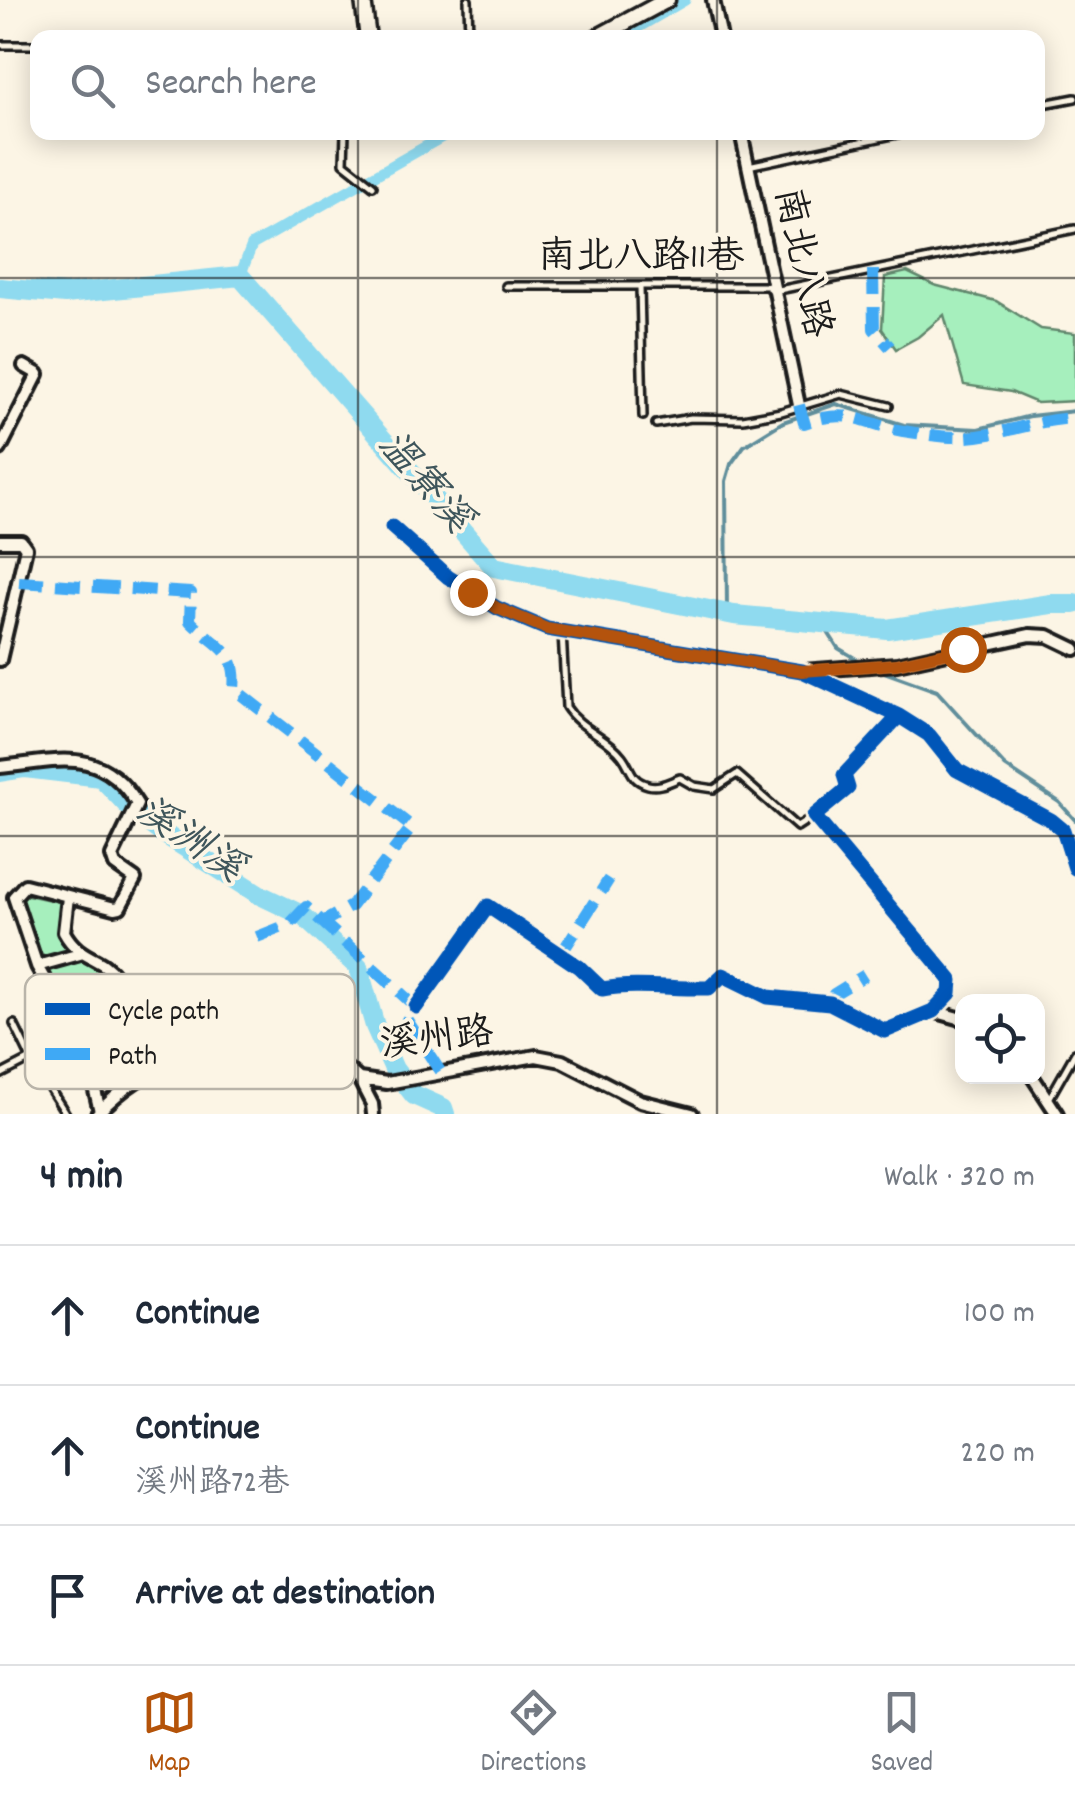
<!DOCTYPE html>
<html lang="en">
<head>
<meta charset="utf-8">
<style>
	:root { --surface:#fff; --page:#f6f6f7; --text:#1f2937; --muted:#747a83; --line:#e0e1e3; --accent:#b45309 }
	body { margin:0; font-family:Dekko,"LXGW WenKai TC",sans-serif; background:var(--page); color:var(--text) }
	.controls { position:absolute; right:30px; bottom:30px; display:grid; overflow:hidden; border-radius:20px; box-shadow:0 5px 25px #0003 }
	.controls button { width:90px; height:90px; display:grid; place-items:center; padding:0; border:0; border-bottom:2px solid var(--line); background:var(--surface); color:var(--text); font:50px sans-serif }
	.stop { position:absolute; width:30px; height:30px; margin:-22px; border:8px solid #b45309; border-radius:50%; background:#fff }
	.stop.end { background:#b45309; border-color:#fff; box-shadow:0 2px 10px #0008 }
	.list { margin:0; padding:0; list-style:none }
	h2 { display:flex; justify-content:space-between; align-items:center; height:130px; margin:0; padding:0 40px; font-size:42px }
	h2 small { font-size:32px; font-weight:400; color:var(--muted) }
	.list li { display:grid; grid-template-columns:65px 1fr auto; gap:30px; align-items:center; box-sizing:border-box; height:140px; padding:0 40px; border-top:2px solid var(--line) }
	.list b { display:block; font-size:38px; white-space:nowrap }
	.list p { margin:0; font-size:32px; white-space:nowrap; color:var(--muted) }
	.list em { font-size:32px; font-style:normal; color:var(--muted) }
	.icon { flex:none; width:55px; height:55px; fill:none; stroke:currentColor; stroke-width:2; stroke-linecap:round; stroke-linejoin:round }
	.map { position:relative; flex:none; width:1075px; height:1114px; overflow:hidden }
	.search { position:absolute; background:var(--surface); box-shadow:0 5px 25px #0003; left:30px; right:30px; top:30px; height:110px; display:flex; align-items:center; gap:25px; box-sizing:border-box; padding:0 35px; border-radius:20px; color:var(--muted); font-size:38px }
	.sheet { height:550px; background:var(--surface) }
	nav { display:flex; justify-content:space-around; align-items:center; box-sizing:border-box; height:140px; border-top:2px solid var(--line); background:var(--surface); font-size:28px; color:var(--muted) }
	nav a { display:grid; justify-items:center; gap:5px }
	nav .on { color:var(--accent) }
	.map>svg:first-child { display:block }
	.green { fill:#a6efbd; stroke:#61866c; stroke-width:2.5 }
	.lines { fill:none; stroke-linecap:round; stroke-linejoin:round }
	.stream { stroke:#618e9b; stroke-width:4 }
	.canal { stroke:#8fdaef; stroke-width:11 }
	.river { stroke:#8fdaef; stroke-width:20 }
	.lane-casing { stroke:#1c1c1c; stroke-width:12 }
	.street-casing { stroke:#1c1c1c; stroke-width:18 }
	.secondary-casing { stroke:#1c1c1c; stroke-width:21 }
	.lane { stroke:#fcf5e5; stroke-width:5 }
	.street { stroke:#fcf5e5; stroke-width:10 }
	.secondary { stroke:#fcf5e5; stroke-width:14 }
	.quiet { stroke:#3fa9f5; stroke-width:12; stroke-dasharray:25 12; stroke-linecap:butt }
	.cycleway-casing { stroke:#fcf5e5; stroke-width:21 }
	.cycleway { stroke:#0057b8; stroke-width:15 }
	.route { stroke:#b45309; stroke-width:12 }
	.grid { fill:none; stroke:#1c1c1c; stroke-width:2.5; stroke-opacity:0.55 }
	.labels { text-anchor:middle; dominant-baseline:central; stroke-width:8; stroke-linejoin:round; paint-order:stroke }
	.street-label { font-size:38px; fill:#1c1c1c; stroke:#fcf5e5 }
	.water-label { font-size:40px; font-style:italic; fill:#3e555b; stroke:#fcf5e5 }
	.key { fill:#fcf5e5; stroke:#b9b4a9; stroke-width:2.5 }
	.key-label { font-size:28px; fill:#1c1c1c }
</style>
</head>
<body>
<div class="map">
<svg width="1075" height="1114" viewBox="0 0 1075 1114">
	<rect width="100%" height="100%" fill="#fcf5e5"/>
	<filter id="ink" filterUnits="userSpaceOnUse"><feTurbulence type="fractalNoise" baseFrequency=".01" numOctaves="2"/><feDisplacementMap in="SourceGraphic" scale="20" xChannelSelector="R" yChannelSelector="G"/><feConvolveMatrix kernelMatrix="1 2 1 2 8 2 1 2 1" color-interpolation-filters="sRGB"/></filter>
	<g filter="url(#ink)">
		<path class="green" d="M907 272 934 285 996 301 1041 329 1075 333V401L1037 403 1011 392 964 385 944 315 918 337 896 349 882 329 885 277Z
			M23 894 64 903 58 920 68 952 104 969 131 1018 89 1040C66 1030 29 929 18 901Z"/>
		<g class="lines">
			<path class="stream" d="M1070 602 1075 597
				M727 613 726 481 731 464 744 446 783 422 836 404 904 425 978 429 1030 416 1075 411
				M822 623 838 648 863 663
				M876 669 937 691 1005 766 1059 802 1075 820"/>
			<path class="canal" d="M620 38 685 0
				M240 276 252 245 451 132"/>
			<path class="river" d="M0 288 65 294 240 276 494 567 734 615 887 629 1051 604H1075
				M0 772 25 768 101 777 133 811 158 830 260 895 302 915 358 967 375 1026 394 1069 414 1095 443 1108 445 1114"/>
			<g class="lane-casing">
				<path id="lane" d="M468 0 469 38
					M0 45H38
					M1038 105 1075 98
					M345 132 344 163 373 186
					M748 166 907 132
					M506 286H767L774 291 1075 229
					M640 287 643 416
					M656 424 691 418 743 419 781 412 841 394 889 406
					M562 632 566 707C580 729 607 736 622 756 632 769 630 780 648 785 659 788 669 782 680 778L694 786 714 789 737 774 797 827 814 816
					M14 1024 31 1059
					M0 1075 31 1059 66 1114
					M1050 1097 1075 1053"/>
			</g>
			<g class="street-casing">
				<path id="street" d="M713 0 721 38
					M741 132 799 405
					M0 449 38 374 24 366
					M392 527 448 577 497 608 547 629 802 671 899 716 929 735 957 770 1051 820 1063 830 1075 868
					M0 541H21L26 548 0 660
					M803 671 897 664 1030 635 1048 636 1075 649
					M0 767C56 762 101 744 137 804L112 856 115 865 135 879 120 907 115 908 25 885 14 897 37 966 86 1054 100 1111
					M68 897 64 932C80 961 100 955 116 977 134 1004 146 1040 160 1070
					M37 966 80 954
					M416 1007 488 906 579 967 602 989C637 983 673 989 709 988L723 975 768 997 830 1003 885 1031 933 1011 950 993 951 980 814 816 848 788 844 775 899 716
					M933 1011 962 1019
					M1032 1076 1057 1114
					M359 1079 372 1104 373 1114
					M97 1114C118 1092 151 1065 183 1064 196 1063 209 1074 221 1069 236 1063 252 1046 264 1035L272 1033 336 1059 359 1079 387 1083 536 1056 562 1061 640 1101 692 1114"/>
			</g>
			<g class="secondary-casing">
				<path id="secondary" d="M363 0 368 38
					M596 38 667 0"/>
			</g>
			<use href="#lane" class="lane"/>
			<use href="#street" class="street"/>
			<use href="#secondary" class="secondary"/>
			<path class="quiet" d="M873 270 874 329 890 347
				M799 405 804 423C853 407 859 423 903 431 922 434 947 438 966 437 1003 435 1038 419 1075 418
				M19 582 191 593 190 621C216 647 238 649 234 689L412 827 351 906 323 922
				M257 937 290 924 306 907 416 1007 407 1020 441 1073
				M561 954 609 879
				M830 1003 834 994 865 975"/>
			<g class="cycleway-casing">
				<path id="cycleway" d="M392 527 448 577 497 608 547 629 802 671 899 716 929 735 957 770 1051 820 1063 830 1075 868
					M416 1007 488 906 579 967 602 989C637 983 673 989 709 988L723 975 768 997 830 1003 885 1031 933 1011 950 993 951 980 814 816 848 788 844 775 899 716"/>
			</g>
			<use href="#cycleway" class="cycleway"/>
		</g>
	</g>
	<g class="lines" filter="url(#ink)">
		<path class="route" d="M472 592 497 608 547 629 802 671 897 664 963 649"/>
	</g>
	<path class="grid" d="M358 0V38M717 0V38M358 132V1114M717 132V1114M0 278H1075M0 557H1075M0 836H1075"/>
	<g class="labels">
		<g class="street-label">
			<text x="641" y="259">南北八路11巷</text>
			<text transform="translate(800 263) rotate(78)">南北八路</text>
			<text transform="translate(437 1041) rotate(-7)">溪州路</text>
		</g>
		<g class="water-label">
			<text transform="translate(422 484) rotate(49)">溫寮溪</text>
			<text transform="translate(188 842) rotate(34)">溪洲溪</text>
		</g>
	</g>
	<rect x="25" y="974" width="330" height="115" rx="15" class="key"/>
	<rect x="45" y="1003" width="45" height="12" fill="#0057b8"/>
	<rect x="45" y="1048" width="45" height="12" fill="#3fa9f5"/>
	<g class="key-label">
		<text x="108" y="1019">Cycle path</text>
		<text x="108" y="1064">Path</text>
	</g>
</svg>
<div class="controls">
<button><svg class="icon" aria-label="locate" viewBox="0 0 24 24"><circle cx="12" cy="12" r="6"/><path d="M12 2v4M12 18v4M2 12h4M18 12h4"/></svg></button>
</div>
<div class="stop" style="left:963px;top:649px"></div>
<div class="stop end" style="left:472px;top:592px"></div>
<div class="search"><svg class="icon" aria-label="search" viewBox="0 0 24 24"><circle cx="10" cy="10" r="6"/><path d="M15 15l6 6"/></svg>Search here</div>
</div>
<section class="sheet">
<h2>4 min<small>Walk · 320 m</small></h2>
<ul class="list">
<li><svg class="icon" aria-label="ahead" viewBox="0 0 24 24"><path d="M12 20V5M6 11l6-6 6 6"/></svg><div><b>Continue</b></div><em>100 m</em></li>
<li><svg class="icon" aria-label="ahead" viewBox="0 0 24 24"><path d="M12 20V5M6 11l6-6 6 6"/></svg><div><b>Continue</b><p>溪州路72巷</p></div><em>220 m</em></li>
<li><svg class="icon" aria-label="arrive" viewBox="0 0 24 24"><path d="M6 21V4h12l-3 4 3 4H6"/></svg><div><b>Arrive at destination</b></div></li>
</ul>
</section>
<nav>
<a class="on"><svg class="icon" aria-label="map" viewBox="0 0 24 24"><path d="M3 6l6-2 6 2 6-2v14l-6 2-6-2-6 2zM9 4v14M15 6v14"/></svg>Map</a>
<a><svg class="icon" aria-label="directions" viewBox="0 0 24 24"><path d="M12 3l9 9-9 9-9-9zM9 14v-3h6M13 9l2 2-2 2"/></svg>Directions</a>
<a><svg class="icon" aria-label="saved" viewBox="0 0 24 24"><path d="M7 4h10v16l-5-4-5 4z"/></svg>Saved</a>
</nav>
</body>
</html>
